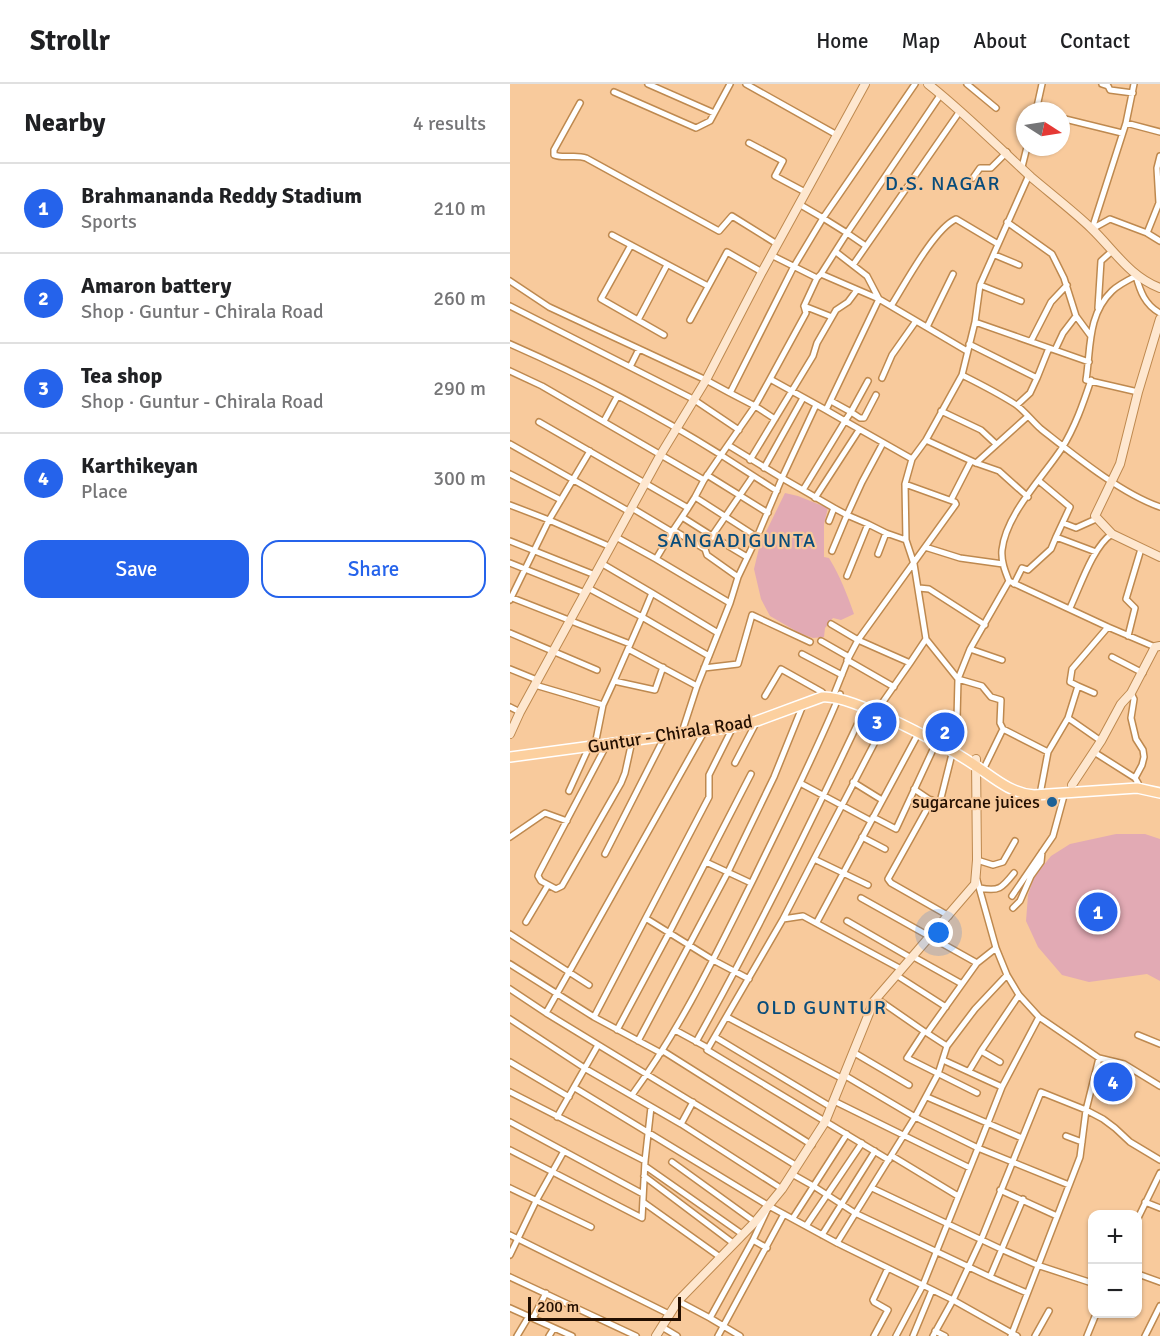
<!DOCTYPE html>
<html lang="en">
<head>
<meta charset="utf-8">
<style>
	:root { --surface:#fff; --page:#f2f2f2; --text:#202124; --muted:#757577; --line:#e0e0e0; --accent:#2563eb }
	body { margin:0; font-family:Signika,sans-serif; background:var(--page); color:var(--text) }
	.controls { position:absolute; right:18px; bottom:18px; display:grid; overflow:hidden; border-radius:12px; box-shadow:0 2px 4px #0004 }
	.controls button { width:54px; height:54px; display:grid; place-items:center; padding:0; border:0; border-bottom:2px solid var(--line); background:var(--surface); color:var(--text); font:30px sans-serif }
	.compass { position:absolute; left:506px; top:18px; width:54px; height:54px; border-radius:50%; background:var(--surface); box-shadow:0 2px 4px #0004; rotate:102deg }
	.scale { position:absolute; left:18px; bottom:15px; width:153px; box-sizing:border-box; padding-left:6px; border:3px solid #220e00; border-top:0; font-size:16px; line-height:21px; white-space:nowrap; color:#220e00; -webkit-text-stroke:4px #f8ca9c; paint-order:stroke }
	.you { position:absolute; left:429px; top:849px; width:21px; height:21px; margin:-15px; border:4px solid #fff; border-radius:50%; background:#1a73e8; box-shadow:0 0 0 9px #1a73e833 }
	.badge { display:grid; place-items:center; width:39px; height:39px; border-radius:50%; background:var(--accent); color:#fff; font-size:20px; font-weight:700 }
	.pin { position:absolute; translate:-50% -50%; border:3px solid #fff; box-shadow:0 2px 6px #0006 }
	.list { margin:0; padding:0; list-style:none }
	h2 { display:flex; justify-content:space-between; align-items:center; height:78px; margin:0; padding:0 24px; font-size:26px }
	h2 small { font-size:20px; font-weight:400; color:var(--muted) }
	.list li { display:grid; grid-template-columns:39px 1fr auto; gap:18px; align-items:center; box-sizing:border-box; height:90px; padding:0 24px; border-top:2px solid var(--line) }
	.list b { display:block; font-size:22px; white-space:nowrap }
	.list p { margin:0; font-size:20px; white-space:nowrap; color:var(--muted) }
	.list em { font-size:20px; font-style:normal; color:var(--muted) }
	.actions { display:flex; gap:12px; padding:18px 24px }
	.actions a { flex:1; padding:14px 0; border:2px solid var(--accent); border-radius:18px; text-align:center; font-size:21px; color:var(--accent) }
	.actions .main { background:var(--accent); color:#fff }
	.map { position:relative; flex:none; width:650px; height:1252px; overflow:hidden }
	header { display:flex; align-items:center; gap:36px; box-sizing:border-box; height:84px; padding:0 30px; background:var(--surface); border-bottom:2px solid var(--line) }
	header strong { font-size:28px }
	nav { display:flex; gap:33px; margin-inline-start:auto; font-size:21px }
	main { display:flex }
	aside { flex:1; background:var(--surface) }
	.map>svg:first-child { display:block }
	.green { fill:#e2aab4 }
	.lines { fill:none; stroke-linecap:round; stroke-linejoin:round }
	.street-casing { stroke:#be894f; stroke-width:8 }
	.secondary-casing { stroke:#be894f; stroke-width:10 }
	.primary-casing { stroke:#fff; stroke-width:12 }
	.street { stroke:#fff; stroke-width:5 }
	.secondary { stroke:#fee7cf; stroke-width:8 }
	.primary { stroke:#fcd09f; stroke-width:9 }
	.poi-dot { fill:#1d6196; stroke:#f8ca9c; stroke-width:2 }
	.labels { text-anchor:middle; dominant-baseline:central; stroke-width:4.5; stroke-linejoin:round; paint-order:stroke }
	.street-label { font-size:18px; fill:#220e00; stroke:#f8ca9c }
	.poi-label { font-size:18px; fill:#220e00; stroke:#f8ca9c; text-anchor:end }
	.neighbourhood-label { font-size:20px; letter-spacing:1.5px; fill:#094c7b; stroke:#f8ca9c }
</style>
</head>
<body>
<header>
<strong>Strollr</strong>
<nav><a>Home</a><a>Map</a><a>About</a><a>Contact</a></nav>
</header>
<main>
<aside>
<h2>Nearby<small>4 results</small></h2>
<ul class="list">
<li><span class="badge">1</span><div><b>Brahmananda Reddy Stadium</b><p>Sports</p></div><em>210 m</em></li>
<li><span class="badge">2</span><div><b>Amaron battery</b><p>Shop · Guntur - Chirala Road</p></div><em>260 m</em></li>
<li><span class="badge">3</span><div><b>Tea shop</b><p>Shop · Guntur - Chirala Road</p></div><em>290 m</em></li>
<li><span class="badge">4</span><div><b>Karthikeyan</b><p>Place</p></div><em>300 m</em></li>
</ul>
<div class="actions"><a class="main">Save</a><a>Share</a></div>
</aside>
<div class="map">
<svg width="650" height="1252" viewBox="0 0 650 1252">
	<rect width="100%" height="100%" fill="#f8ca9c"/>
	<path class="green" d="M275 409 288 412 318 424 314 440V473L319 474C330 492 337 510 344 530L331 536 323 534 315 544 314 553 303 554 291 550 260 532 251 515 244 485 250 460Z
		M606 750H635L650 755V897L637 890 579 898 552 891 528 863 516 837 518 811 524 793 541 772 560 760Z"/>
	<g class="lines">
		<g class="street-casing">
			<path id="street" d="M138 0 204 29
				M236 0 327 51
				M457 0 486 24
				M592 0 598 2 600 6 623 9
				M104 8 186 44 200 37 220 0
				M70 19 44 66V71C54 75 65 70 76 74L209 147 222 132 267 160
				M526 27 532 0
				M551 34 612 49
				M616 39 650 48
				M239 59 273 77 265 92 295 108
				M512 83 517 63
				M463 94 470 84H481L497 68
				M289 120 313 134 405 0
				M497 138 542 170 554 194 566 232 580 251
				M582 145 616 39 624 0
				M582 145 600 135 637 149 650 157
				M637 149 649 119 647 84 650 72
				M102 151 198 202
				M121 161 91 215 154 251
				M356 162 337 149 431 10
				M326 168 357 192 369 215
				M261 171 307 194
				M485 171 509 181
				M343 181 450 27
				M0 197 39 223 196 296 220 309
				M470 201 511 217
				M0 222 183 315 229 346
				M294 222 322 233
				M381 222C395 200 424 145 446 135L488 160
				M588 224 591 177 601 168
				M128 236 157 181
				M180 236 217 168 252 188
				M465 238 579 278
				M417 243 443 190
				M521 257 541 218 557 201
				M0 260C73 292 144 329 211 371L194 396 32 302 0 287
				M459 260 527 294 520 309 507 321
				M545 266 553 249 566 232
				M120 283 129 265
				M452 291C470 300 488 309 505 320 514 326 522 337 531 345 564 371 610 409 650 423
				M372 294 382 271 406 237
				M527 294 539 264
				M260 295 296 229 294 222 307 194 311 190 369 215
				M581 296C573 320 565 343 552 364 533 393 496 430 492 466 491 477 495 487 499 497L598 543 645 563
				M358 297 341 328 350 334H354L366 311
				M628 308 576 296C581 265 577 231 602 207 608 201 618 196 626 192 630 207 635 221 650 229
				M321 317 341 328 335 337 316 326 369 215 457 267
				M431 327 471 346 486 360
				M265 335 245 322 260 295 316 326
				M94 337 107 313
				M29 338 178 424 185 413
				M416 356 466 379 489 387 518 413
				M0 360 120 428
				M218 361 272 394 306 321
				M80 367 39 436 101 463
				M240 376 303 272 307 259 326 226 338 218 347 206
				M466 379 517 333
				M254 384 293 314
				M0 390 51 416
				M197 391 258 429
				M194 396 185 413 247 453
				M529 397 560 423 546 453 586 468
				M293 406 335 337 402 375
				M267 407 211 371 245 322 220 309 283 184 313 134 337 149 311 190
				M305 414 349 346
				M441 416 461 377
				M0 421 39 436 0 516
				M122 424 162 448 178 424
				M172 433 202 452 195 465 197 471 228 493
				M319 437 324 424 337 431 352 398 373 359
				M553 439 566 444 586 435
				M163 446 195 465
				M106 453 146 475 162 448
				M0 457 85 491
				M415 463 450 474 493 480
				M322 467 337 431 358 440
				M368 470 376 449 396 456
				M237 473 202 452 243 392
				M146 475 220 519
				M0 479 75 509
				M91 479 142 509
				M337 492 358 440 376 449
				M499 497 460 565 448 595 472 602 481 613 491 616 490 639 493 645 538 668
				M504 500 512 484 518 486 541 465 546 453
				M78 504 132 533 118 565 187 602
				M409 504 419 505 475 541
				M0 513 120 560
				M560 524C570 503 583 462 602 450
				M321 540 348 556 400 579 416 555
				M0 549 87 586
				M618 552 625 524 616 515 631 465
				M311 557 339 573
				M460 565 492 576
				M292 570 332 591
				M199 572 132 533 142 509 208 549
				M602 573 633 589
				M337 576 384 603
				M194 584 228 580 242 531 300 558
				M0 585 27 596
				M104 597 118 565
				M25 601 93 621
				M568 602 584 609
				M325 608 339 573 348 556 446 420 445 418 395 400
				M621 609 624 615 621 634 626 655 633 666 634 673 632 681 625 694
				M255 612 271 585 312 608
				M0 623 10 628
				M368 625 400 579
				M558 634 568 602 560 598 562 585 598 543
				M173 645 187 602 220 519 228 493 247 453 272 394 324 424
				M86 656 93 621 104 597 145 606 153 583
				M97 660 29 789 28 792 31 797 46 805 52 802 111 699 115 689 122 657
				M584 668 625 694 628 699
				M225 679 247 637
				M475 682 493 645
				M343 698 372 716
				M290 699 361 737
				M404 705 429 722 444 662 447 635 448 595 416 555 404 480 396 456 395 400 402 375 416 356 452 291 465 238 470 201 519 91
				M531 705 538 668 558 634 591 657
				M59 707 79 663
				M422 716 378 795 381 799 439 832
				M363 733 386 745 426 659
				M0 753 35 729 57 737
				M352 753 375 765
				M95 770 154 654
				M467 776 483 781 493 778 505 757
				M196 778 241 799
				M467 796 486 864 497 891 509 911 529 933 589 974 614 980 650 1002
				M358 801 304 775 377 635
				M470 804C489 808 492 804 504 789
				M502 812 543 752 555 708
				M351 814 467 879
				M503 824 510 817 521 792 531 778 532 768
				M137 835 203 876 239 895
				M273 835 304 775
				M337 837 401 874
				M16 838 38 801
				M307 838 408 650
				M0 850 79 901
				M402 872 452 900
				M0 880 84 933 151 969
				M386 891 436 923
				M0 905 36 929 287 1082
				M366 914 415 948
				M36 929 194 648
				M84 933 199 713V691L223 643
				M217 933 333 995
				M529 933 492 1003 468 1064 559 1101
				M0 935 76 985 171 1040 272 1105
				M107 946 159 849 241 690
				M165 946 198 964
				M414 948 397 974 467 1009
				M628 951 650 960
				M205 953 321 1023
				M128 957 218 788 264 693 293 621
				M186 958C247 849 302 737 355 624
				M437 962 417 949 467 879 486 864
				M153 967 302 1061
				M471 967 490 978
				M343 968 399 1001
				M433 976 492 1003
				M0 978 59 1013
				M459 987 471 967 509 911
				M65 1004 259 1122 243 1156 257 1164
				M0 1008 135 1077
				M122 1011C171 944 206 870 243 796 273 734 304 673 330 610
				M417 1013 512 1054
				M324 1017 460 1084
				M47 1033 88 961
				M0 1038 133 1110
				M171 1040 183 1018
				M556 1052 572 1058
				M0 1066 132 1134 135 1077 141 1023
				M382 1072 448 1112
				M379 1076 197 966 273 835 293 832 391 885
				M162 1078 245 1138
				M135 1082 232 1150
				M282 1090 305 1103 345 1129 480 1193
				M134 1092 223 1159
				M0 1104 81 1143
				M362 1104 493 1166 527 1181 582 1199
				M490 1106 547 1132
				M513 1115 480 1193 517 1209
				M133 1118 210 1173
				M635 1118 650 1124
				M259 1122 327 1159 443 1216 507 1252
				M283 1134 337 1050
				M628 1134 650 1089
				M296 1142 352 1059
				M0 1151 159 1230
				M312 1151 365 1067
				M327 1159 405 1033 334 991
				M0 1171 26 1117 54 1067
				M628 1190 650 1198
				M0 1193 126 1252
				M168 1217 200 1234 243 1156
				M0 1224 62 1252
				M23 1234 36 1209
				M200 1234 230 1252
				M152 1243 167 1252
				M425 1247 435 1252
				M7 1252 19 1232
				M39 1252 44 1244
				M208 1252 274 1130
				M364 1252 378 1226 364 1218 363 1216 378 1184
				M386 1252 413 1201 468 1064 405 1033 428 990 437 962 465 925 497 891
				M403 1252 422 1206
				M423 1252 443 1216 471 1156 531 1008 576 1026 593 1035 605 1044 620 1058 650 1076
				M501 1252 570 1073 576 1026 589 974
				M525 1252 539 1227
				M577 1252 586 1230
				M635 1252 650 1222"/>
		</g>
		<g class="secondary-casing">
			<path id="secondary" d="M418 0C455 29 487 62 521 93 541 110 562 126 581 144 604 166 619 192 650 204
				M650 235 628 308 610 380 585 432 602 450 650 473
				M0 650 10 628 151 370 196 296 252 188 355 0
				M562 701 591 657 611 620 621 609 645 563 650 562
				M146 1252 168 1217 245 1138 272 1105 315 1038 364 917 465 800 467 776 466 675"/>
		</g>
		<g class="primary-casing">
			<path id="primary" d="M0 673 223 643 247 637 312 613C341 610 436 662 463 680 483 693 499 709 524 711L627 704 650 709"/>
		</g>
		<use href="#street" class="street"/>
		<use href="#secondary" class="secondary"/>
		<use href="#primary" class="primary"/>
	</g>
	<circle class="poi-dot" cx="542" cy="718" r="6"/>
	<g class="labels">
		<g class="street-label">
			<text transform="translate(160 650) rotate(-9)">Guntur - Chirala Road</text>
		</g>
		<g class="poi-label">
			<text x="530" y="718">sugarcane juices</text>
		</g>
		<g class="neighbourhood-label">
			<text x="433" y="99">D.S. NAGAR</text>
			<text x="227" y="456">SANGADIGUNTA</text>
			<text x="312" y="923">OLD GUNTUR</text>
		</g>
	</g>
</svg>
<div class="controls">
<button>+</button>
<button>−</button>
</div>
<svg class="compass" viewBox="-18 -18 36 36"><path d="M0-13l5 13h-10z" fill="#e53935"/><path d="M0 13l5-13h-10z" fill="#757577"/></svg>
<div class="scale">200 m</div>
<div class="you"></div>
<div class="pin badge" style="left:588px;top:828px">1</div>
<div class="pin badge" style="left:435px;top:648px">2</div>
<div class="pin badge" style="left:367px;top:638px">3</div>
<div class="pin badge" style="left:603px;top:998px">4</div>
</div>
</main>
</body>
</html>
